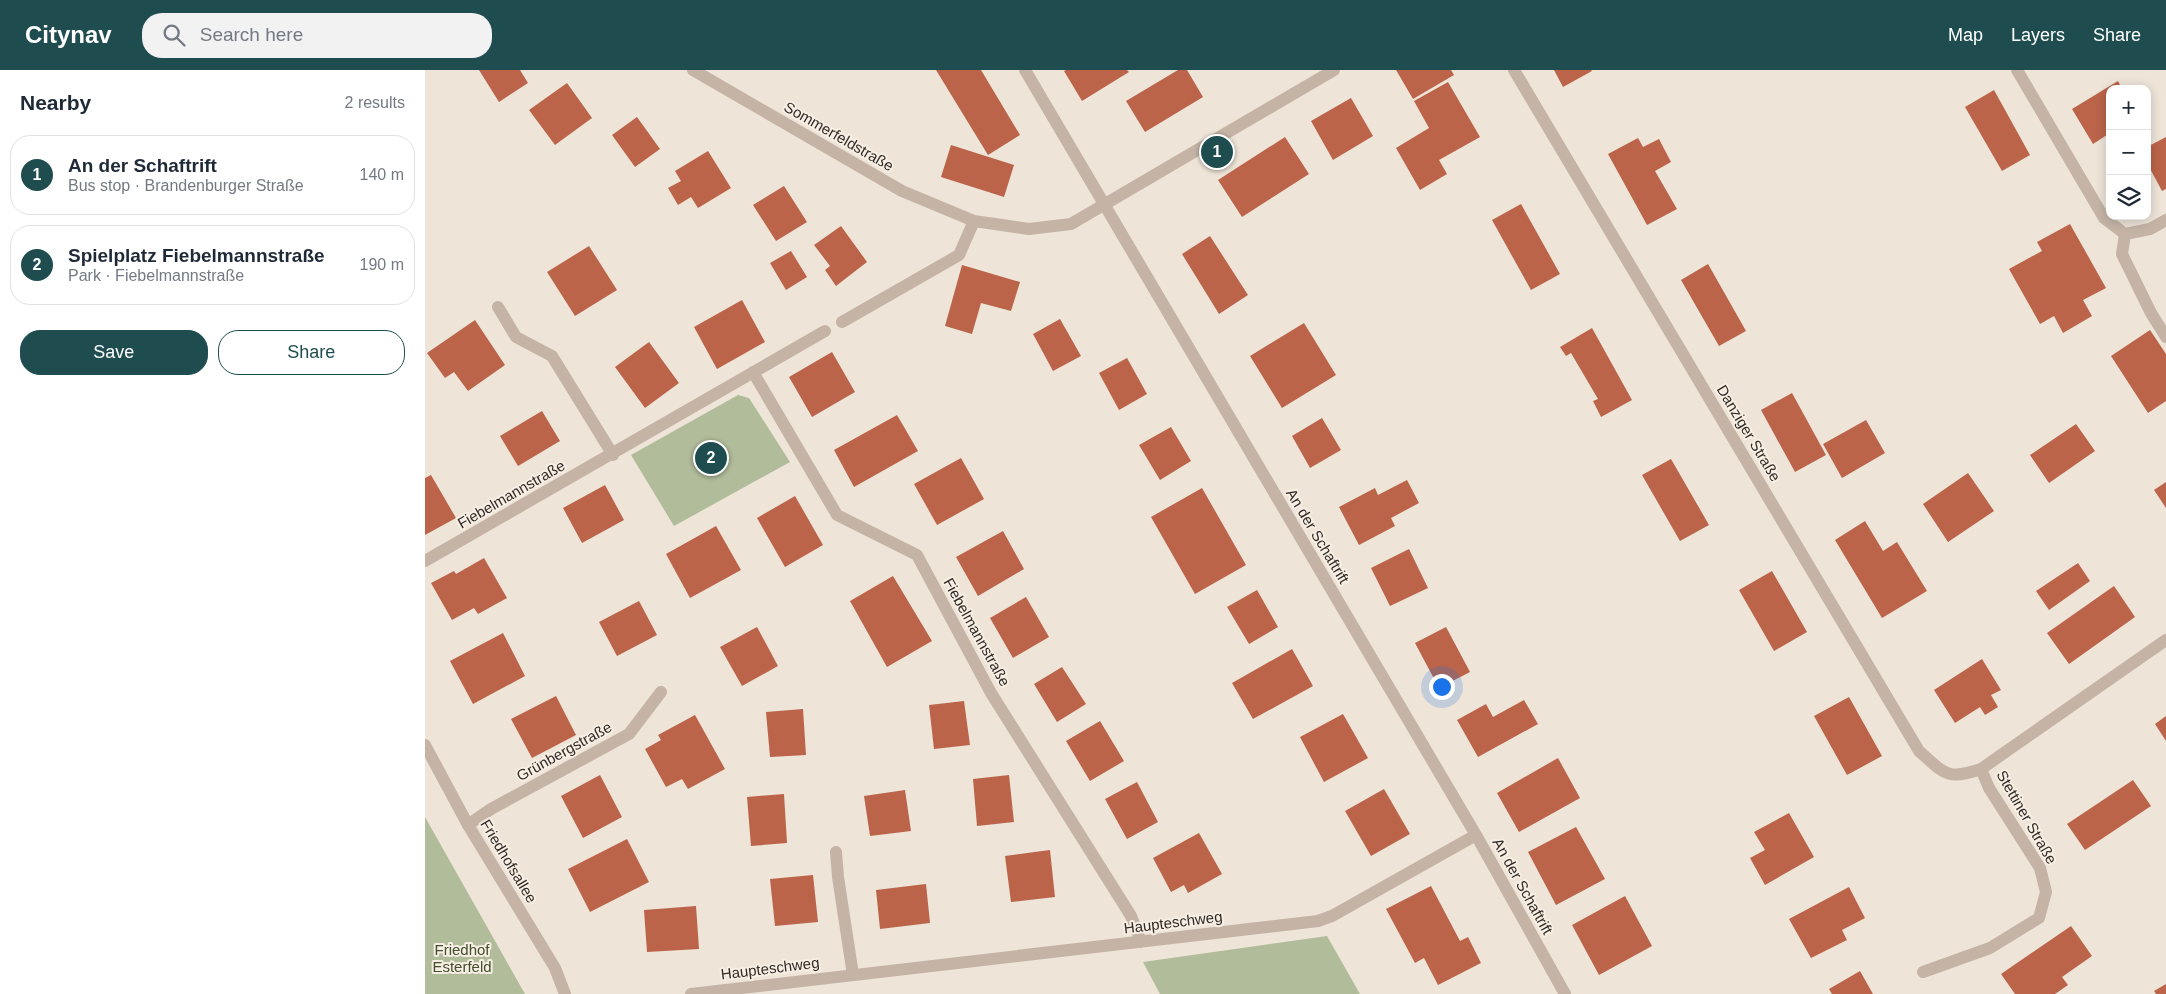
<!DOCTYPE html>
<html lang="en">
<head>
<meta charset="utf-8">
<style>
	:root { --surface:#fff; --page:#f2f2f3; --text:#1f2937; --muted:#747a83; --line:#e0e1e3; --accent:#1f4d4f }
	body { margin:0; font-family:Arial,sans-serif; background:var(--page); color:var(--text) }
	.controls { position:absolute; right:15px; top:15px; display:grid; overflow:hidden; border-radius:10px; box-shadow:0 2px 12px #0003 }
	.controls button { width:45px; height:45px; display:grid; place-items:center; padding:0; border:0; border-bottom:1px solid var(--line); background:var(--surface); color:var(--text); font:25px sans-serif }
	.you { position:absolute; left:1016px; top:616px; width:18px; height:18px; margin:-12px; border:4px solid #fff; border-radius:50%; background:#1a73e8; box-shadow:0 0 0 8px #1a73e833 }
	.badge { display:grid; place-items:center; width:32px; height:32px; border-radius:50%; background:var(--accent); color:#fff; font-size:16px; font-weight:700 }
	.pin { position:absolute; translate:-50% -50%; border:2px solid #fff; box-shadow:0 1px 5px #0006 }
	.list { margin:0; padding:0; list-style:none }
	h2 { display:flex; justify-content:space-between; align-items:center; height:65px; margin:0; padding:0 20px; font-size:21px }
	h2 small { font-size:16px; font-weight:400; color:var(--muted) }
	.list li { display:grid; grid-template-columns:32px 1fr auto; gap:15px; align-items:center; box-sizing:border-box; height:80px; margin:0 10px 10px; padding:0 10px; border:1px solid var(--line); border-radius:20px }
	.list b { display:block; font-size:19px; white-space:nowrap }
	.list p { margin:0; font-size:16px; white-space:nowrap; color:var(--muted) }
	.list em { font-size:16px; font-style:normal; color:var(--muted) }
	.actions { display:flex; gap:10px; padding:15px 20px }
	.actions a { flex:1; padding:11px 0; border:1px solid var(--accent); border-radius:20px; text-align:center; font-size:18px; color:var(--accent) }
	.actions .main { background:var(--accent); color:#fff }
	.icon { flex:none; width:28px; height:28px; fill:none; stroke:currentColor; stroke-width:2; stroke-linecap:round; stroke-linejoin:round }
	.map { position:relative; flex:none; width:1741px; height:924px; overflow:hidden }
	header { display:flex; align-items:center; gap:30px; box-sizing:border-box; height:70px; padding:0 25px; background:var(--accent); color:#fff }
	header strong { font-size:24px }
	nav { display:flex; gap:28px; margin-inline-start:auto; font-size:18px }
	.search { width:350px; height:45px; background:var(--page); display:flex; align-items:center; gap:12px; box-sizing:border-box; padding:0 18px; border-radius:20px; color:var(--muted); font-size:19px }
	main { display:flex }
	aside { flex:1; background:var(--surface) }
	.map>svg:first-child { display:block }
	.green { fill:#b1bc9a }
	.building { fill:#bb644a }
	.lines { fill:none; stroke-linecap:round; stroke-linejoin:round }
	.lane { stroke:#c5b4a6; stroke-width:12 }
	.street { stroke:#c5b4a6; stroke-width:12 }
	.labels { text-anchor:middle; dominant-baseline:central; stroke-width:4; stroke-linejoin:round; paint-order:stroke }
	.street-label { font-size:15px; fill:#322a26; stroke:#f7eee4 }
	.park-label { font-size:15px; fill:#424e2c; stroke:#f7eee4 }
</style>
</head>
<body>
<header>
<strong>Citynav</strong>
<div class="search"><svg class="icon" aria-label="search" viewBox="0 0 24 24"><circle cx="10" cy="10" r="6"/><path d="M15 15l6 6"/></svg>Search here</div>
<nav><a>Map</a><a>Layers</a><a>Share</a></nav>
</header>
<main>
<aside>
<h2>Nearby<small>2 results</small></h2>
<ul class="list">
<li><span class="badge">1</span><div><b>An der Schaftrift</b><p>Bus stop · Brandenburger Straße</p></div><em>140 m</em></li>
<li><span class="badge">2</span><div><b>Spielplatz Fiebelmannstraße</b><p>Park · Fiebelmannstraße</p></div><em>190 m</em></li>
</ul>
<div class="actions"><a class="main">Save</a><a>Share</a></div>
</aside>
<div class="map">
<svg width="1741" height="924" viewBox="0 0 1741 924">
	<rect width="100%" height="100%" fill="#eee4d8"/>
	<path class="green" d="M313 325 324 328 365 392 249 456 206 385Z
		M0 747 100 924H0Z
		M902 866 935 924H735L718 892Z"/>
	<path class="building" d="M54 0H95L103 13 74 32Z
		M511 0H556L595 65 563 85Z
		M641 0H702L704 2 657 31 639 1Z
		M753 0H762L778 27 720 62 701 31Z
		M971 0H1026L1029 5 988 29Z
		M1129 0H1166L1167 1 1138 17Z
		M1693 11 1697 19H1685V63L1668 74 1647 39Z
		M1023 12 1055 67 1014 90 1022 104 995 120 971 78 1004 58 989 31Z
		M142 13 167 48 130 75 104 40Z
		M1569 20 1605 85 1577 101 1540 37Z
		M926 28 948 66 908 90 886 51Z
		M212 47 235 79 210 97 187 65Z
		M860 67 884 104 817 147 793 110Z
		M1741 67V119L1737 121 1722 93V77Z
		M1213 68 1218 77 1234 69 1246 92 1230 101 1252 139 1222 155 1183 84Z
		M526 75 589 95 579 127 516 107Z
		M283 81 306 118 273 138 266 127 253 135 243 118 256 111 250 101Z
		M359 116 382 152 351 171 328 135Z
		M1096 134 1135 204 1106 220 1067 150Z
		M1645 154 1681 218 1658 230 1667 246 1638 263 1629 246 1615 254 1584 199 1617 181 1612 172Z
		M416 156 442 192 411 216 400 200 405 196 389 175Z
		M785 166 823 225 794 244 757 184Z
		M164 176 192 220 150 246 122 202Z
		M366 181 382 207 361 220 345 193Z
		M1283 194 1321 261 1294 276 1256 210Z
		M537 195 595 212 586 241 556 233 547 264 520 256Z
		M317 230 340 272 292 299 269 257Z
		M635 249 656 286 628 301 608 264Z
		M50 250 80 295 43 321 29 302 20 308 2 283Z
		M879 253 911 305 857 338 825 286Z
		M1167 258 1207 330 1176 347 1168 331 1173 329 1146 283 1141 286 1135 277Z
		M1725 260 1741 284V331L1723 343 1686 286Z
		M224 272 254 313 220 338 190 297Z
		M407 282 430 322 387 347 364 307Z
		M702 288 722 324 694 340 674 303Z
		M1367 323 1401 385 1370 402 1336 340Z
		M117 341 135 371 93 396 75 366Z
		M472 345 493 381 429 417 409 380Z
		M897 348 916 380 885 398 867 366Z
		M1441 350 1460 383 1417 408 1398 374Z
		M1651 354 1670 381 1624 413 1605 385Z
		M746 357 766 391 735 410 714 375Z
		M536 388 559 429 512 455 489 414Z
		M1246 389 1284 455 1255 471 1217 405Z
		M1543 403 1569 441 1523 472 1498 434Z
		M6 405 31 448 0 465V408Z
		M982 410 994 433 966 448 970 456 934 475 914 437 950 418 953 425Z
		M1741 412V438L1729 420Z
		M180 415 199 450 157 473 138 438Z
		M777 418 821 495 770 524 726 447Z
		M370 426 398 475 360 497 332 448Z
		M1440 451 1458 481 1472 472 1502 521 1457 548 1410 470Z
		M291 456 316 500 265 528 241 484Z
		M578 461 599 499 553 526 531 487Z
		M984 479 1003 518 965 536 946 498Z
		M59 488 82 528 53 544 49 538 27 550 6 513 29 501 31 504Z
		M1653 493 1665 511 1624 540 1611 521Z
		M1347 501 1382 562 1349 581 1314 520Z
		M468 506 507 571 462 597 425 531Z
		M1689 516 1710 547 1644 594 1622 563Z
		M832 520 853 557 824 574 802 537Z
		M601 527 624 567 588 588 565 548Z
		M214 531 232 565 192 586 174 552Z
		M332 557 353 596 317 616 295 577Z
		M1021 557 1045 602 1014 618 990 573Z
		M78 563 100 606 48 634 25 591Z
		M867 579 888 616 828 649 807 613Z
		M1557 589 1576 620 1566 625 1573 637 1560 645 1555 637 1530 653 1509 620Z
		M637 597 661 634 632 652 609 614Z
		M131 626 151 665 107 688 86 649Z
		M1424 627 1457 686 1422 705 1389 646Z
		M1099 630 1113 654 1053 687 1032 650 1061 634 1068 647Z
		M539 631 545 675 509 679 504 635Z
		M378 639 381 685 345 687 341 642Z
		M918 644 943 688 899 712 875 667Z
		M270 645 300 699 263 719 257 709 241 717 220 679 236 670 233 665Z
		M1741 646V671L1730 654Z
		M675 651 699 691 665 711 641 671Z
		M1133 688 1155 728 1094 762 1072 723Z
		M175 705 197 747 158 768 136 726Z
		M584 705 589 752 552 756 548 709Z
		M1708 710 1726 736 1660 780 1642 754Z
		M712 712 733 752 702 769 680 729Z
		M959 719 985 764 946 786 920 741Z
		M480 720 486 761 445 766 439 726Z
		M359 724 362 773 326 776 322 727Z
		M1364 743 1389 787 1340 815 1325 788 1340 780 1329 762Z
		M1151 757 1180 809 1131 835 1103 782Z
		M774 763 797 804 763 823 759 815 746 822 728 788Z
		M202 769 224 812 165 842 143 799Z
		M625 780 630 827 586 832 580 786Z
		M388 805 393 852 350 856 345 809Z
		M501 814 505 853 455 859 451 820Z
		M1006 816 1035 871 1043 867 1056 893 1013 915 999 888 990 893 961 839Z
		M1424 817 1440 848 1417 860 1422 870 1386 888 1364 849Z
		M1200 826 1227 876 1174 905 1147 855Z
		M271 836 274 879 222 882 219 840Z
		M1646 856 1667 886 1637 907 1643 915 1630 924H1590L1576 904Z
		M1435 901 1448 924H1407L1404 919Z
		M1741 914V924H1731L1729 921Z"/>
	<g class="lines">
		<path class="lane" d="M73 237 91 267 127 286 188 385
			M43 755 66 739 204 664 236 622
			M411 782 413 807 428 905"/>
		<path class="street" d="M268 0 477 121 549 151 604 159 646 154 909 0
			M600 0 1051 765 1140 924
			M1089 0 1494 681C1519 703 1522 711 1556 699L1741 570
			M1592 0 1679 148 1700 164 1697 184 1726 243 1741 267
			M1700 164 1725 159 1741 150
			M417 252 534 185 549 151
			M328 302 412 445 492 485 566 623 706 846 716 872
			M0 491 400 261
			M0 675 43 755 130 898 140 924
			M1498 902 1565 878 1614 848 1621 822 1615 798 1564 718 1556 699
			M266 924 893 851 907 846 1051 765"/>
	</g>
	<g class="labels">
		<g class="street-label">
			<text transform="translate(414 66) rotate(30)">Sommerfeldstraße</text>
			<text transform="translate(1324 363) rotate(59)">Danziger Straße</text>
			<text transform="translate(86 424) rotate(-30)">Fiebelmannstraße</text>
			<text transform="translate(893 466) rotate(59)">An der Schaftrift</text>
			<text transform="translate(552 562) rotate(61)">Fiebelmannstraße</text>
			<text transform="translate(139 681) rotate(-29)">Grünbergstraße</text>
			<text transform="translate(1602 747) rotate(60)">Stettiner Straße</text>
			<text transform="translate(84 791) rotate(59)">Friedhofsallee</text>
			<text transform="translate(1098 816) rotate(61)">An der Schaftrift</text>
			<text transform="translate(748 852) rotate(-7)">Haupteschweg</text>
			<text transform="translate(345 898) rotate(-7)">Haupteschweg</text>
		</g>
		<g class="park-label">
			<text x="37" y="879">Friedhof<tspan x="37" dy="17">Esterfeld</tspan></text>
		</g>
	</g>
</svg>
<div class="controls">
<button>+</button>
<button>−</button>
<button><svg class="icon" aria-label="layers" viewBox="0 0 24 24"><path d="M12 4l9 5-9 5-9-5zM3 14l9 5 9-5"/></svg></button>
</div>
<div class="you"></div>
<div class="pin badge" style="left:792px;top:82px">1</div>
<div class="pin badge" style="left:286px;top:388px">2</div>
</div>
</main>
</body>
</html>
